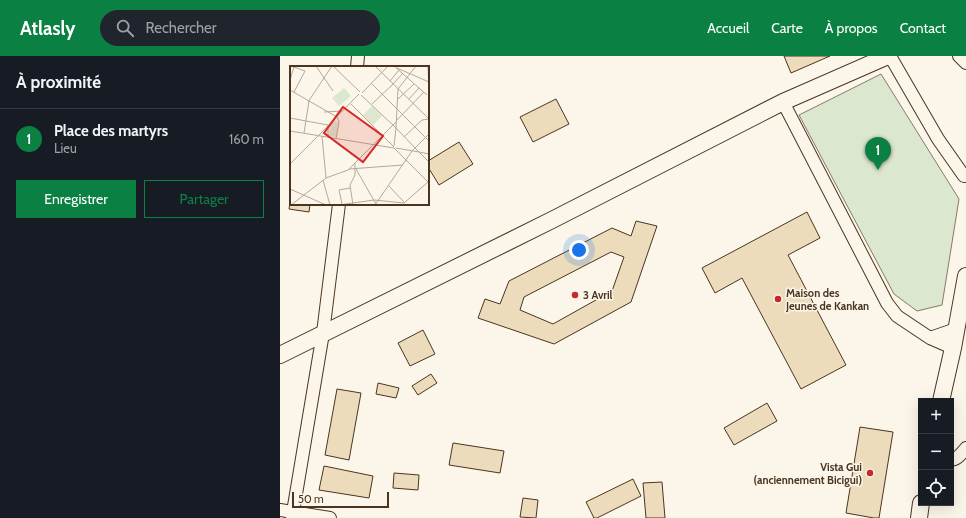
<!DOCTYPE html>
<html lang="fr">
<head>
<meta charset="utf-8">
<style>
	:root { --surface:#171b24; --page:#20242c; --text:#f1f3f6; --muted:#9ea1a6; --line:#363941; --accent:#0b8043 }
	body { margin:0; font-family:Cabin,sans-serif; background:var(--page); color:var(--text) }
	.controls { position:absolute; right:12px; bottom:12px; display:grid; overflow:hidden; border-radius:0px; box-shadow:0 4px 16px #0002 }
	.controls button { width:36px; height:36px; display:grid; place-items:center; padding:0; border:0; border-bottom:1px solid var(--line); background:var(--surface); color:var(--text); font:20px sans-serif }
	.scale { position:absolute; left:12px; bottom:10px; width:97px; box-sizing:border-box; padding-left:4px; border:2px solid #4a3520; border-top:0; font-size:11px; line-height:14px; white-space:nowrap; color:#4a3520; -webkit-text-stroke:3px #fbf6e9; paint-order:stroke }
	.you { position:absolute; left:299px; top:194px; width:14px; height:14px; margin:-10px; border:3px solid #fff; border-radius:50%; background:#1a73e8; box-shadow:0 0 0 6px #1a73e833 }
	.badge { display:grid; place-items:center; width:26px; height:26px; border-radius:50%; background:var(--accent); color:#fff; font-size:13px; font-weight:700 }
	.pin { position:absolute; translate:-50% -33px; filter:drop-shadow(0 1px 2px #0008) }
	.pin::after { content:''; position:absolute; top:21px; width:14px; height:12px; background:inherit; clip-path:polygon(0 0,100% 0,50% 100%) }
	.list { margin:0; padding:0; list-style:none }
	h2 { display:flex; justify-content:space-between; align-items:center; height:52px; margin:0; padding:0 16px; font-size:17px }
	h2 small { font-size:13px; font-weight:400; color:var(--muted) }
	.list li { display:grid; grid-template-columns:26px 1fr auto; gap:12px; align-items:center; box-sizing:border-box; height:60px; padding:0 16px; border-top:1px solid var(--line) }
	.list b { display:block; font-size:15px; white-space:nowrap }
	.list p { margin:0; font-size:13px; white-space:nowrap; color:var(--muted) }
	.list em { font-size:13px; font-style:normal; color:var(--muted) }
	.actions { display:flex; gap:8px; padding:12px 16px }
	.actions a { flex:1; padding:9px 0; border:1px solid var(--accent); border-radius:0px; text-align:center; font-size:14px; color:var(--accent) }
	.actions .main { background:var(--accent); color:#fff }
	.icon { flex:none; width:22px; height:22px; fill:none; stroke:currentColor; stroke-width:2; stroke-linecap:round; stroke-linejoin:round }
	.map { position:relative; flex:none; width:686px; height:462px; overflow:hidden }
	header { display:flex; align-items:center; gap:24px; box-sizing:border-box; height:56px; padding:0 20px; background:var(--accent); color:#fff }
	header strong { font-size:19px }
	nav { display:flex; gap:22px; margin-inline-start:auto; font-size:14px }
	.search { width:280px; height:36px; background:var(--page); display:flex; align-items:center; gap:10px; box-sizing:border-box; padding:0 14px; border-radius:22px; color:var(--muted); font-size:15px }
	main { display:flex }
	aside { flex:1; background:var(--surface) }
	.map>svg:first-child { display:block }
	.green { fill:#dce7d0; stroke:#887966 }
	.building { fill:#ecdcbc; stroke:#4a3520; fill-rule:evenodd }
	.lines { fill:none; stroke-linecap:round; stroke-linejoin:round }
	.minor-casing { stroke:#4a3520; stroke-width:14 }
	.secondary-casing { stroke:#4a3520; stroke-width:18 }
	.minor { stroke:#fbf6e9; stroke-width:12 }
	.secondary { stroke:#fbf6e9; stroke-width:16 }
	.poi-dot { fill:#c62828; stroke:#fbf6e9; stroke-width:1.5 }
	.labels { text-anchor:middle; dominant-baseline:central; stroke-width:3; stroke-linejoin:round; paint-order:stroke }
	.poi-label { font-size:11px; font-weight:bold; fill:#4a3520; stroke:#fbf6e9; text-anchor:start }
	.inset-road { fill:none; stroke:#b4a999; stroke-width:1 }
	.view { fill:#d62828; fill-opacity:0.15; stroke:#d62828; stroke-width:2 }
	.inset-edge { fill:none; stroke:#4a3520; stroke-width:2 }
</style>
</head>
<body>
<header>
<strong>Atlasly</strong>
<div class="search"><svg class="icon" aria-label="search" viewBox="0 0 24 24"><circle cx="10" cy="10" r="6"/><path d="M15 15l6 6"/></svg>Rechercher</div>
<nav><a>Accueil</a><a>Carte</a><a>À propos</a><a>Contact</a></nav>
</header>
<main>
<aside>
<h2>À proximité<small></small></h2>
<ul class="list">
<li><span class="badge">1</span><div><b>Place des martyrs</b><p>Lieu</p></div><em>160 m</em></li>
</ul>
<div class="actions"><a class="main">Enregistrer</a><a>Partager</a></div>
</aside>
<div class="map">
<svg width="686" height="462" viewBox="0 0 686 462">
	<rect width="100%" height="100%" fill="#fbf6e9"/>
	<path class="green" d="M601 18 679 143 662 249 637 255 614 238 519 59Z"/>
	<path class="building" d="M504 0H550L511 17Z
		M276 43 289 68 253 86 240 61Z
		M179 86 193 108 159 129 148 111V105Z
		M11 138V148H30L29 156 9 153Z
		M527 156 540 182 508 199 566 309 521 333 462 222 435 237 422 212Z
		M356 165 377 170 351 246 274 288 198 262 205 243 220 248 229 225 332 172 351 180ZM331 196 344 201 332 235 273 268 240 254 244 241Z
		M143 274 155 298 130 310 118 287Z
		M151 318 157 327 138 339 132 330Z
		M98 327 119 332 116 342 96 338Z
		M57 333 81 337 69 404 45 399Z
		M487 347 497 365 454 389 444 372Z
		M580 371 613 376 599 462H594L566 457Z
		M173 387 224 395 220 417 169 409Z
		M44 410 93 420 89 442 39 434Z
		M114 417 139 419 138 434 113 432Z
		M353 423 361 440 317 462H314L306 446Z
		M382 426 385 462H366L363 427Z
		M243 442 258 444 256 462 240 461Z"/>
	<g class="lines">
		<g class="minor-casing">
			<path id="minor" d="M610 0 658 83 684 120H686
				M679 0 686 7
				M77 11 78 0
				M503 46 607 247 617 260 650 282 673 292
				M650 282 676 273
				M671 404C678 403 682 397 686 392
				M0 454 50 462
				M12 462 43 277 59 148"/>
		</g>
		<g class="secondary-casing">
			<path id="secondary" d="M0 299 272 164 503 46 608 0
				M661 345 673 292 686 220
				M639 462 641 447"/>
		</g>
		<use href="#minor" class="minor"/>
		<use href="#secondary" class="secondary"/>
	</g>
	<g class="poi-dot">
		<circle cx="295" cy="239" r="4"/>
		<circle cx="498" cy="243" r="4"/>
		<circle cx="590" cy="417" r="4"/>
	</g>
	<g class="labels">
		<g class="poi-label">
			<text x="506" y="237">Maison des<tspan x="506" dy="13">Jeunes de Kankan</tspan></text>
			<text x="303" y="239">3 Avril</text>
			<text x="582" y="411" text-anchor="end">Vista Gui<tspan x="582" dy="13">(anciennement Bicigui)</tspan></text>
		</g>
	</g>
	<g transform="translate(10 10)">
		<rect width="139" height="139" fill="#fbf6e9"/>
		<path d="M54 22 61 30 49 40 42 32ZM82 40 92 50 83 59 73 49ZM45 54 48 57 46 71 39 70 40 59Z" fill="#dce7d0"/>
		<path class="inset-road" d="M1 0 15 5 4 26M26 0 43 25M43 0 70 26M85 0 139 53M104 0 137 29M126 0 108 23 106 62 129 86 139 88M138 0 139 30M107 2 139 16M0 14 4 1M100 15 109 4M81 17 139 75M103 18 113 7M0 24 47 51M72 27 98 0M71 29 106 62 104 80M108 33 124 18M119 33 129 22M18 36 42 0M61 38 104 81M82 38 103 18M34 46 52 45M0 52 38 59V71M107 54 134 26M0 65 104 82M14 67 19 35M29 69 69 28M32 70 36 112M114 71 132 54 139 53M46 73 49 56 47 51M104 82 139 117M106 82 129 86 139 96M0 98 28 70M59 103 113 99M66 103 86 138M33 114 40 139M99 120 114 136M0 123 36 139M52 138 49 124 60 122M1 139 36 112 58 104 106 56M49 139 84 134 114 137 138 116M63 139 60 119 65 109V97M85 139 122 85 139 68"/>
		<path class="view" d="M53 41 93 70 73 96 34 67Z"/>
		<rect width="139" height="139" class="inset-edge"/>
	</g>
</svg>
<div class="controls">
<button>+</button>
<button>−</button>
<button><svg class="icon" aria-label="locate" viewBox="0 0 24 24"><circle cx="12" cy="12" r="6"/><path d="M12 2v4M12 18v4M2 12h4M18 12h4"/></svg></button>
</div>
<div class="scale">50 m</div>
<div class="you"></div>
<div class="pin badge" style="left:598px;top:114px">1</div>
</div>
</main>
</body>
</html>
